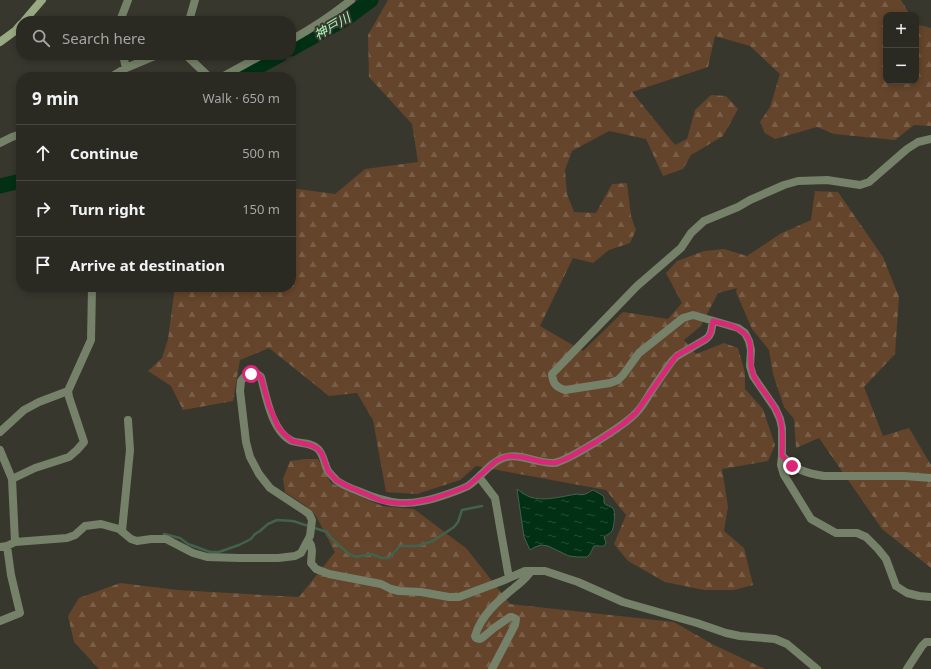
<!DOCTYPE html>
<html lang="en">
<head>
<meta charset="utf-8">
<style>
	:root { --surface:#2a2922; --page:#32312a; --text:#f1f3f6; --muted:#a5a6a5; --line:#464540 }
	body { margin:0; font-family:"Noto Sans","Noto Sans JP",sans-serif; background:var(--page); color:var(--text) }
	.controls { position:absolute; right:12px; top:12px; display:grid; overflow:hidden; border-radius:8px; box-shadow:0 2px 6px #0003 }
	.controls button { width:36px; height:36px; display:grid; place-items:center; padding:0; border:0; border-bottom:1px solid var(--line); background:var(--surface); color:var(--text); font:20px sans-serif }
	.stop { position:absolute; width:12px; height:12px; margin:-9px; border:3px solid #db2777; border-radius:50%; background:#fff }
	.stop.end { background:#db2777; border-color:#fff; box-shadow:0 1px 4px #0008 }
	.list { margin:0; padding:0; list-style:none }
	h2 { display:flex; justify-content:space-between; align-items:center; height:52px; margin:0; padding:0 16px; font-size:17px }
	h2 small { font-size:13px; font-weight:400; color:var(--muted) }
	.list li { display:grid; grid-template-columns:26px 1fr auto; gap:12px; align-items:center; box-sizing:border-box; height:56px; padding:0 16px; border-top:1px solid var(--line) }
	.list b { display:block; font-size:15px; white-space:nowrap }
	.list em { font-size:13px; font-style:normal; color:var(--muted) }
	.icon { flex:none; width:22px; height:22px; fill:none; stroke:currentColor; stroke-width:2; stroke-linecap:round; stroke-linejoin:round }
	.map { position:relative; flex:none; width:931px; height:669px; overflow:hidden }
	.search { position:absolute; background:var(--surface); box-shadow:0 2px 6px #0003; left:16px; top:16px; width:280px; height:44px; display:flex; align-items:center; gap:10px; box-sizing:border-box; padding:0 14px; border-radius:16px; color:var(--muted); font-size:15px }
	.panel { position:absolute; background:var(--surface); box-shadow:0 2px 6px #0003; left:16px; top:72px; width:280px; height:220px; border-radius:16px }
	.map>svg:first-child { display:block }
	.forest { fill:url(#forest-firs) }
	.water { fill:url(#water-ripples); stroke:#41624c }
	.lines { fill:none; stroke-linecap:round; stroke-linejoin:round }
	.stream { stroke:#41624c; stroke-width:2.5 }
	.river { stroke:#023014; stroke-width:15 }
	.minor { stroke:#758168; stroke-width:8 }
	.secondary { stroke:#97aa82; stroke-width:8 }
	.route { stroke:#db2777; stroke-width:5 }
	.labels { text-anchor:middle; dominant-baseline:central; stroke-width:4; stroke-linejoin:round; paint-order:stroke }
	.water-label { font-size:13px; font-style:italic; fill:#a7fabb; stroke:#38372e }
</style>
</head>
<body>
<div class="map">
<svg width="931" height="669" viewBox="0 0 931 669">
	<defs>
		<pattern id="forest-firs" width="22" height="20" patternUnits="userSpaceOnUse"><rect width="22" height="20" fill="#64442a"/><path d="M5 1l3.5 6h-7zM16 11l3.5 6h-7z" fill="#795e48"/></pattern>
		<pattern id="water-ripples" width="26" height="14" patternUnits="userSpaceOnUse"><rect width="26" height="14" fill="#023014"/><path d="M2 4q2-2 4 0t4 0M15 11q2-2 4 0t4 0" fill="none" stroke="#264d35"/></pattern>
	</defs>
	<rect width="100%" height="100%" fill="#38372e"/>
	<path class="forest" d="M388 0H901L910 15H886V81H916V24L931 28V126L914 125 895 140 834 134 817 127 775 139 765 133 760 122 770 107 780 74 750 46 715 36 708 67 632 92 675 145 687 139 695 110 711 95 726 96 738 109 723 136 691 155 683 169 663 176 646 139 609 131 572 151 565 170 567 194 574 212 596 213 612 184 627 183 631 216 636 230 630 243 609 250 593 263 573 258 540 326 583 351 623 312 668 319 682 303 666 273 677 261 704 251 724 249 747 256 780 234 811 220 815 191 838 192 883 257 899 297 895 354 864 387 883 436 909 428 931 465V568L882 529 819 438 796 448 794 419 784 407 773 374 769 350 752 329 736 292 737 288 718 293 701 326 684 340 696 354 724 343 738 348 745 373V389L763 409 775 445 768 461 722 469 728 507 724 531 744 548 753 585 734 590H704L665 582 628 561 614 544 626 515 606 490 476 466 460 480 417 494 386 492 373 420 357 393 329 396 269 348 240 360 233 401 183 410 171 386 148 371 162 358 168 339 175 287H291V188L335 194 365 169 418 162 412 124 369 77 368 35Z
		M305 459H318L331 483 352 493 382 506 414 509 467 549 510 604 674 622 712 644 765 669H99L74 642 68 616 79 598 120 583 178 590 299 597 335 552 316 516 306 506 285 492 283 479 290 461Z"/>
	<path class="water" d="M517 489C521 492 525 495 530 497 544 502 563 496 577 494 585 496 587 493 593 490L602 495 604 497V503C607 506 610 506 613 508 616 512 614 527 612 531 610 534 606 535 604 537L606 543 604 546C601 547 598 545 594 546L590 554 587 557H578L569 556 548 546 541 545 535 547 530 550 524 537Z"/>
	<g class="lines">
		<path class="stream" d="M164 534 180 538 188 544 210 552H219L239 545 251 539 255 534 260 531 268 524 277 520 293 521 327 532 332 539 349 554 356 557 371 554 382 558H389L400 546H417L433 541 454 527 458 522 462 510 482 506"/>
		<path class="river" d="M291 49 347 18 371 0
			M240 77 280 55
			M0 186 21 181"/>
		<path class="minor" d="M120 21 128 0
			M189 21 195 0
			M291 40C313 28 331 16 351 0
			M123 55 126 68
			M186 55 209 77
			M111 77 126 68 157 55
			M222 77 262 55
			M931 139 918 142 907 149 869 182 860 185 827 180 798 181 784 185 750 200 738 207 704 221 691 233 681 248 637 286 552 374C553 384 556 387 565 390L610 383 618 380 623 375 639 353 683 318 693 315 738 328 745 333 749 341 751 350 750 366 753 376 775 408 780 419 782 428V456L781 465 784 475 811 519 836 533H857L866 537 878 549 886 559 896 586 907 593 919 596 931 597
			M0 143 12 137 21 134
			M0 432 24 410 39 402 68 391
			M0 450 12 479
			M782 456C797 470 804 473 824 476H904L931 478
			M479 477 495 498 509 578
			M122 531 130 450 128 420
			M308 540 311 545 312 551 311 563 316 569 329 574 381 584 391 589 399 591 421 592 449 597H459L502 581 525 571H545L578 582 623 602 697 623 726 633 740 636 775 639 787 644 817 669
			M15 542 12 479 35 468 69 457 77 450 84 442 69 397 68 391 91 340 92 287
			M0 547 7 546 15 542 67 538 75 535 85 526 101 524 119 529 131 539 137 541 151 539H166L193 553 207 557 239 558H278L295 556 301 553 310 536 312 520 309 514 305 511 270 488 259 474 250 457 246 442 240 391 241 381 245 376 251 374H257L261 377C266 396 272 432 292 441 301 444 311 442 318 449 324 455 324 464 328 471 330 474 334 477 336 480 342 485 350 488 358 491 390 505 409 507 442 496 451 493 460 490 468 486 480 478 489 463 503 458 518 452 538 464 554 463 568 461 625 425 636 413 642 407 646 400 650 393 657 382 665 371 672 361L677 356 706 339 709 336 711 332 713 321
			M0 621 20 613 11 575 7 546
			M492 669 515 625 516 619 512 617H510L494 628 482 638 480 639 476 638 475 636C481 615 498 601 514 588 520 583 527 578 531 571
			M907 669 922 646 926 642H931"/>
		<path class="secondary" d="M24 21 42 0
			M0 42 15 31 21 24"/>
	</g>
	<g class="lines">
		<path class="route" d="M251 374H257L261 377 269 406 278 427 284 434 292 441 310 445 317 448 322 454 328 471 336 480 347 486 382 501 396 503H411L432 499 453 492 468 486 496 461 505 457 510 456 522 457 543 462 555 463 568 458 596 442 622 425 636 413 666 370 676 356 706 339 709 336 711 332 713 321C723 324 736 325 744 333 756 344 747 361 753 374 754 378 757 381 759 385 766 395 776 406 780 419 784 430 782 444 782 456L792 466"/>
	</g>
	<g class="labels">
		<g class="water-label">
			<text transform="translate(332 26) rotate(-30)">神戸川</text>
		</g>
	</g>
</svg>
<div class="controls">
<button>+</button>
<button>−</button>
</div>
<div class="stop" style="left:251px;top:374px"></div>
<div class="stop end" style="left:792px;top:466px"></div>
<div class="search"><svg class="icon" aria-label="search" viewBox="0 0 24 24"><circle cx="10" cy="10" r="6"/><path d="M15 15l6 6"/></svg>Search here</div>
<section class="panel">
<h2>9 min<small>Walk · 650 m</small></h2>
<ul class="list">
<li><svg class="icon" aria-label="ahead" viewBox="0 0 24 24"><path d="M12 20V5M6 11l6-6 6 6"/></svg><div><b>Continue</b></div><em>500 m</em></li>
<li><svg class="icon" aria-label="right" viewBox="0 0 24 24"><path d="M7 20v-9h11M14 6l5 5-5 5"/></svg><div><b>Turn right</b></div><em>150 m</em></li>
<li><svg class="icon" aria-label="arrive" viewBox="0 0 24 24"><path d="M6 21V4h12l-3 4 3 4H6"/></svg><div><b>Arrive at destination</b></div></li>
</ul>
</section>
</div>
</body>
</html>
